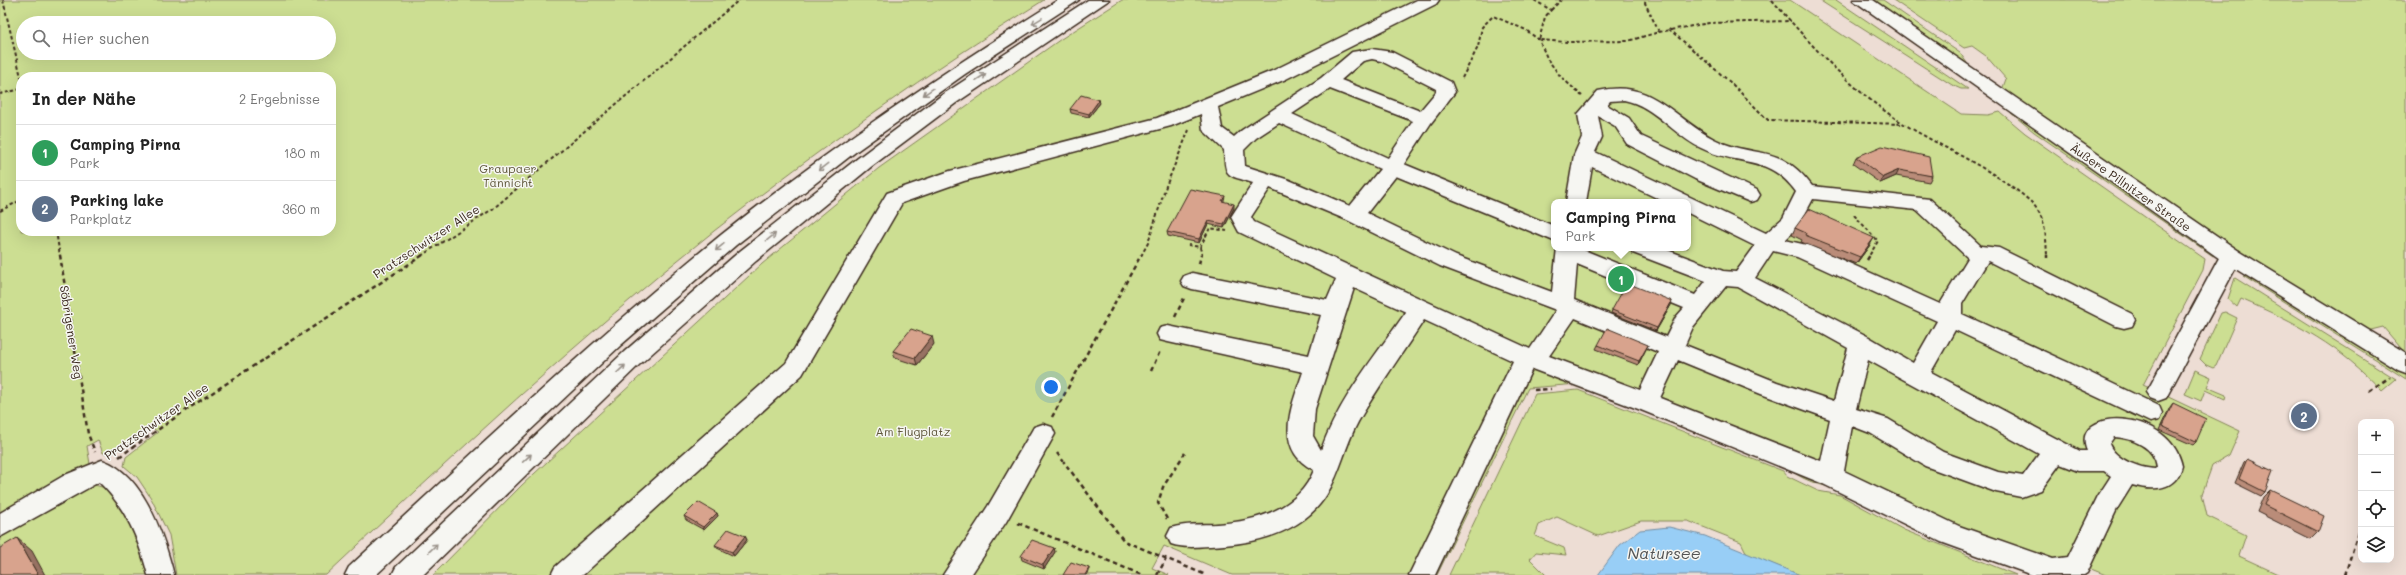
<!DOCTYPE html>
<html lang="de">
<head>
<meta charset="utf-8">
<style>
	:root { --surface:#fff; --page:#f2f2f2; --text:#222; --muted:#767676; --line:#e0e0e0; --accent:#0f766e }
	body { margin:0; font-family:Mali,sans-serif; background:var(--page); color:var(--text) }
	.controls { position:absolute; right:12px; bottom:12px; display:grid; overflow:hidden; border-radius:8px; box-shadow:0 4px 16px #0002 }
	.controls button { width:36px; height:36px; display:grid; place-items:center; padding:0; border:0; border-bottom:1px solid var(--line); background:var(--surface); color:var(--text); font:20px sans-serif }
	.you { position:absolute; left:1051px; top:387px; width:14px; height:14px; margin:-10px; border:3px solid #fff; border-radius:50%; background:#1a73e8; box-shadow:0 0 0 6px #1a73e833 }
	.badge { display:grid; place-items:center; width:26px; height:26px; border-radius:50%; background:var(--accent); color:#fff; font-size:13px; font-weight:700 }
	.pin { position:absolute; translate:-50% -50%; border:2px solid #fff; box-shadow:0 1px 4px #0006 }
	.popup { position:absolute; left:1551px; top:199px; width:140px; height:52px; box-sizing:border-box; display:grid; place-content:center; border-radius:8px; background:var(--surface); filter:drop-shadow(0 1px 3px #0005); font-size:13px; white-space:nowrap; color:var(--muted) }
	.popup b { font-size:15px; color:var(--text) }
	.popup::after { content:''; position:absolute; left:50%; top:100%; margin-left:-8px; border:8px solid transparent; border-top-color:var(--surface) }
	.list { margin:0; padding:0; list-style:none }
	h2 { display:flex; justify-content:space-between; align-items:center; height:52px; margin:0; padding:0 16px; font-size:17px }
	h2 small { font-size:13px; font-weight:400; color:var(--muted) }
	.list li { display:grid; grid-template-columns:26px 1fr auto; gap:12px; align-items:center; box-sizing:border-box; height:56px; padding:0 16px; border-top:1px solid var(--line) }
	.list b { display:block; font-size:15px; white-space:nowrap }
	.list p { margin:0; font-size:13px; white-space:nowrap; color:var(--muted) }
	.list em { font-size:13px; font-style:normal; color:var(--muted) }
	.icon { flex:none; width:22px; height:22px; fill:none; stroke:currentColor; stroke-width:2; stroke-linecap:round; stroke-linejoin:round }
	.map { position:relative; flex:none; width:2406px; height:575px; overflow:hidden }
	.search { position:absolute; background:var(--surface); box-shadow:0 4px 16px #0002; left:16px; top:16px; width:320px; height:44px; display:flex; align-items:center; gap:10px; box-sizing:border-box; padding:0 14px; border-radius:22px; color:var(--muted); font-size:15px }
	.panel { position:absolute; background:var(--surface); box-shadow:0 4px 16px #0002; left:16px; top:72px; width:320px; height:164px; border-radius:16px }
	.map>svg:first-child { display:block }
	.green { fill:#ccde92; stroke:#848458; fill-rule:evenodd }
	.water { fill:#98cef6; stroke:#738ca0 }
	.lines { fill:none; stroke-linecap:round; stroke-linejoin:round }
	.minor-casing { stroke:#3b2a1e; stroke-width:3 }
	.major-casing { stroke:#3b2a1e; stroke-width:3 }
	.highway-casing { stroke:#3b2a1e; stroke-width:3 }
	.path-far1 { stroke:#3b2a1e; stroke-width:2; stroke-dasharray:3.5 2.5; stroke-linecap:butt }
	.path { stroke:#3b2a1e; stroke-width:2.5; stroke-dasharray:4.5 3.5; stroke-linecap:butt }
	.minor { fill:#f6f6f2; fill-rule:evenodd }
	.major { fill:#f6f6f2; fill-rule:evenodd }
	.highway { fill:#f6f6f2; fill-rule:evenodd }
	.wall { fill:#ba8c79; stroke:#3b2a1e }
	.shaded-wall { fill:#977263; stroke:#3b2a1e }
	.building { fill:#d8a38d; stroke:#3b2a1e }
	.oneway { stroke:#989088 }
	.labels { text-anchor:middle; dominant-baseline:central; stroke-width:3; stroke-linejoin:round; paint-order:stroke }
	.park-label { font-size:12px; fill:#5f573b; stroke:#f6f6f2 }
	.street-label { font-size:12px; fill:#3b2a1e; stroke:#f6f6f2 }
	.near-water-label { font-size:16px; font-style:italic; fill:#525354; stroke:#f6f6f2 }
</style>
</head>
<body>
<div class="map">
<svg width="2406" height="575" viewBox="0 0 2406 575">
	<rect width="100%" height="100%" fill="#edddd4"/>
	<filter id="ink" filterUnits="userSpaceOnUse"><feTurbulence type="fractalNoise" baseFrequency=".025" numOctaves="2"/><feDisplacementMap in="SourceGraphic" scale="8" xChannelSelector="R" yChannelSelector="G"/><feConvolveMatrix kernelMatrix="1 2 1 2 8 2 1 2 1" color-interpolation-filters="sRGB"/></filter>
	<g filter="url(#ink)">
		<path class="green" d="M0 0H1044C930 71 820 148 714 231 579 338 452 457 326 575H176L169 535 151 498 137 477 124 466 126 457 158 432 151 427 112 452 103 453 98 440 87 446 90 464 0 519ZM23 23H329V53H23ZM21 77H331V231H21Z
			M1122 0H1790L1961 114 1988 115 2000 112 2025 133 2205 259 2203 270 2143 385 2240 431 2229 456 2212 466 2202 494 2207 516 2246 535 2239 556 2280 575H2106L2091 569 2086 575H2033L1841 489C1821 486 1800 480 1786 466L1578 384 1528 388 1437 575H1232L1164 546 1152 568 1169 575H433L522 485 762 264 879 168 1061 39ZM1554 202H1688V248H1554Z
			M1819 0H1836L1968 89H1961L1952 85Z
			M1870 0H1883L1960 53 1967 63H1961Z
			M1893 0H2406V354L2383 327 2363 332 2237 253 2002 90 2006 79 1986 56 1972 46 1964 48Z
			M2011 113 2016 115 2216 254 2213 256 2034 132Z
			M2243 276H2255L2406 372V379Z
			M2235 278 2396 379 2382 391C2341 346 2296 323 2241 299L2237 307 2228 299Z
			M2225 312 2237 318 2216 366 2213 368 2206 365 2200 359 2221 313Z
			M2195 370 2211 377 2207 387 2226 395 2225 399 2205 390 2201 401 2185 394Z
			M1578 390 1783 471 1787 476 1818 491 1840 495 1904 530 2016 575H1800L1747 554 1741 542 1688 521H1641L1598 536 1557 517 1539 525 1535 536 1564 548 1566 555 1536 552 1530 559 1546 575H1449L1535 394Z
			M94 485 110 489 129 510 150 575H0V531L77 487Z"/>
		<path class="water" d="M1669 527 1705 536 1800 575H1598L1620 545 1640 530Z"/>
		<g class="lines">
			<g class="minor-casing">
				<path id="minor" d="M1417 0H1439L1436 4 1286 79 1218 107 1222 128 1234 137 1242 130 1321 78 1352 52 1358 51 1372 49 1392 52 1451 82 1455 92 1431 123 1404 164 1554 226V241L1396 176 1367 213 1456 256 1552 292 1557 248H1579L1695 295 1706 281 1633 253 1630 248H1662L1723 271 1736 272 1755 246 1688 213V202H1665L1592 167 1586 202H1566L1574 155 1582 137 1578 114 1598 91C1652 78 1673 118 1714 139 1755 160 1778 141 1812 186L1930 199 1981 246 1999 248 2132 314 2135 320 2132 326 2124 328 2116 326 1988 261 1962 304V314L2078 367 2159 406 2162 413 2159 420 2150 422 1955 330 1931 372 2080 451H2087C2068 406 2170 407 2182 466 2176 491 2153 491 2132 485L2117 509 2087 573 2084 575H2032L1941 542 1821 483 1641 410 1532 369 1435 575H1409L1513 361 1424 320C1402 354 1378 387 1358 422 1345 446 1341 471 1327 494 1303 534 1253 544 1210 546 1196 547 1183 548 1171 544L1167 536 1171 528C1185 523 1201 525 1217 524 1256 521 1298 510 1314 470 1272 449 1292 405 1303 372L1168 342 1160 340 1157 334 1160 328 1168 326 1309 355 1321 315 1192 289 1184 286 1181 281 1184 276 1192 273 1327 300 1336 279 1239 232 1231 217 1253 183C1227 174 1225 179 1224 150L1203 130 1201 114 1171 126 964 181 902 203 802 375 583 575H551L555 567 786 363 887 193 950 171 1157 118 1272 71ZM1372 59 1381 61 1436 89V92L1420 111 1341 80 1363 61ZM1330 89 1413 121 1388 158 1292 114ZM1624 100C1655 106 1673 135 1701 148 1738 167 1768 153 1796 192L1783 218 1766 233 1595 152 1602 137 1598 116 1615 126 1627 144 1695 179 1750 202 1757 200 1760 195 1757 190 1641 136 1629 118 1607 105 1610 101ZM1279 123 1380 169 1350 206 1289 180 1245 166 1244 150 1256 138ZM1270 188 1347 220 1440 266 1556 310 1530 349 1254 222 1251 217ZM1813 199 1917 210 1968 258 1940 304 1811 246 1785 240 1798 227ZM1773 251 1797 257 1937 321 1913 363 1869 337 1755 278ZM1577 264 1684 308 1676 317 1666 337 1574 300ZM1726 286 1738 287 1848 348 1834 401 1777 382 1685 345 1693 327ZM1354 288 1406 312C1376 355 1339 399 1321 450L1313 436 1315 409ZM1575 318 1658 352 1640 390 1549 356ZM1678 360 1761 394 1830 419 1821 461 1660 398ZM1868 360 2039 454 2023 476 1998 472 1943 452 1888 419 1856 409ZM1852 426 1870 433 1925 466 1996 492 2021 497 2041 490 2060 464 2078 471H2104L2111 476 2098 496 2068 557 2053 559 1959 526 1844 471ZM2114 437C2132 438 2155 447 2157 467L2155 469C2139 468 2116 460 2109 444Z
					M2231 249 2239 251 2242 256 2166 398 2158 401 2150 398 2146 392 2150 386 2220 256 2223 251Z
					M1043 424 1052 427 1055 434 1006 522 971 575H943L988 506 1034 427Z
					M102 460C144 474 164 536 174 575H148C138 538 127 509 99 482L0 537V513L65 475Z"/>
			</g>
			<g class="major-casing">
				<path id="major" d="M1853 0H1873L2239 251 2406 353V373L2398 370 2223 261Z"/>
			</g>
			<g class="highway-casing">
				<path id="highway" d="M1058 0H1079L965 74 858 150 736 245 621 345 376 575H345L349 567C471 455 592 340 721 235 828 149 942 73 1058 0Z
					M1088 0H1109L956 103 872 166 756 261 640 364 423 575H392L396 567 624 352 740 251 858 158 942 95Z"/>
			</g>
			<path class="path-far1" d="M3 0 21 77
				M1534 0 1551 10 1545 17 1539 40 1567 42 1628 41 1659 32 1645 3 1646 0
				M1772 0C1812 46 1852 91 1904 124 1946 150 1994 169 2031 202 2046 216 2046 237 2047 256
				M1551 10 1561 0
				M1669 29 1731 83 1768 120 1903 124
				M1659 32 1709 23 1791 21
				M1462 78 1478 47 1482 27 1493 16 1526 30 1539 40 1548 60 1561 77 1582 96
				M0 94 21 89
				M0 211 21 200
				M1854 215 1878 241 1869 256
				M56 231 60 256
				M1188 245 1200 247 1210 228 1227 231
				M1200 247 1202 256
				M421 256 494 208 739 0
				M1141 256 1148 243 1166 186 1189 130"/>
			<path class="path" d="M60 255 88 434 95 452
				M2047 255V258
				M1867 260 1870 255
				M1199 264 1201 255
				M1175 317 1185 296
				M1151 371 1160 351
				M1534 390 1551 389
				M2369 391 2390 377
				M1052 417 1141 255
				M1057 453 1124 541 1206 575
				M119 457 189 408 423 255
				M1167 519 1158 503 1163 487 1185 453
				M1018 523 1142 575
				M1157 575 1166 559
				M2345 575 2361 523"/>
			<use href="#minor" class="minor"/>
			<use href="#major" class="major"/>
			<use href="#highway" class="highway"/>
		</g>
		<path class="wall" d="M1100 103 1089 117 1071 113 1070 109Z
			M1856 157 1932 176 1929 182 1896 176 1880 183 1853 164Z
			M1225 196 1224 200V202L1234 208 1224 228 1208 224 1199 243 1168 236 1167 232Z
			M1795 228 1870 245 1856 264 1801 242 1802 240 1792 235Z
			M1671 305 1656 331 1611 313 1612 310Z
			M934 344 917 365 895 358 893 351Z
			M1598 345 1646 349 1638 365 1596 349Z
			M2173 403 2196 442 2193 445 2159 430 2170 407Z
			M2247 459 2265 492 2261 496 2235 483 2244 462Z
			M2270 490 2318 532 2311 539 2257 512 2263 497Z
			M717 513 718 516 704 530 686 520 684 516Z
			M745 536 747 540 734 556 717 548 715 545Z
			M1054 548 1055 552 1044 569 1022 560 1021 556Z"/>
		<path class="shaded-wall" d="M1099 100 1100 103 1089 117V114Z
			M1899 170 1896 176 1880 183 1883 177Z
			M1234 204V208L1224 228V224Z
			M1208 221V224L1199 243V239Z
			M1874 238 1870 245 1856 264 1860 257Z
			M1672 301 1671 305 1656 331 1657 328Z
			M932 336 934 344 917 365 915 358Z
			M1648 345 1638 365 1639 361Z
			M717 513 718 516 704 530 703 527Z
			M745 536 747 540 734 556 732 552Z
			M17 538 32 551 45 575H38Z
			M1054 548 1055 552 1044 569 1043 565Z
			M1089 568V572L1087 575H1085Z"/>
		<path class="building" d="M1081 95 1099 100 1089 114 1070 109Z
			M1882 146 1929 157 1932 176 1899 170 1883 177 1856 157Z
			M1190 189 1225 196 1222 201 1234 204 1224 224 1208 221 1199 239 1167 232Z
			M1809 209 1874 238 1860 257 1805 235 1806 233 1795 228Z
			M1627 283 1672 301 1657 328 1612 310Z
			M1607 328 1648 345 1639 361 1598 345Z
			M911 329 932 336 915 358 893 351Z
			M2173 403 2206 419 2196 442 2162 426Z
			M2247 459 2273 471 2265 492 2239 479Z
			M2270 490 2324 516 2318 532 2264 505Z
			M698 502 717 513 703 527 684 516Z
			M728 529 745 536 732 552 715 545Z
			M17 538 38 575H0V548Z
			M1032 540 1054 548 1043 565 1021 556Z
			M1071 562 1089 568 1085 575H1063Z"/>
		<defs><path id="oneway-shaft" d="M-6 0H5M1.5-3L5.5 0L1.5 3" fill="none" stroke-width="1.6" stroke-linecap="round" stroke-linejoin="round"/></defs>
		<g class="oneway">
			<use href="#oneway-shaft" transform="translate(1037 21) rotate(148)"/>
			<use href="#oneway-shaft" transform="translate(981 77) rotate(-33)"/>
			<use href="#oneway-shaft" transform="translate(928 92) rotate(145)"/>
			<use href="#oneway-shaft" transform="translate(823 167) rotate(142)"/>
			<use href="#oneway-shaft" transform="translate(771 237) rotate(-39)"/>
			<use href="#oneway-shaft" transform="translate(720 247) rotate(140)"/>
			<use href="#oneway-shaft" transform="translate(621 369) rotate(-43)"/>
			<use href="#oneway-shaft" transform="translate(527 458) rotate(-43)"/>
			<use href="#oneway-shaft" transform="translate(433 548) rotate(-44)"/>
		</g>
	</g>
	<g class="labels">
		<g class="park-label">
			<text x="508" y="168">Graupaer<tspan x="508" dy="14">Tännicht</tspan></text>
			<text x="913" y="431">Am Flugplatz</text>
		</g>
		<g class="street-label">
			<text transform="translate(2131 187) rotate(35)">Äußere Pillnitzer Straße</text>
			<text transform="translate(426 241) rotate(-33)">Pratzschwitzer Allee</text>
			<text transform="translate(72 332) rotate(81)">Söbrigener Weg</text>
			<text transform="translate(156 421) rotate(-35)">Pratzschwitzer Allee</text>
		</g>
		<g class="near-water-label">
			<text x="1664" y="552">Natursee</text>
		</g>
	</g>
</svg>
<div class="controls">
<button>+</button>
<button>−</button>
<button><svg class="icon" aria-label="locate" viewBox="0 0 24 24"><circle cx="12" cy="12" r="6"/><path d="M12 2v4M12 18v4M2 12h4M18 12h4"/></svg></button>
<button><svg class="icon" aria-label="layers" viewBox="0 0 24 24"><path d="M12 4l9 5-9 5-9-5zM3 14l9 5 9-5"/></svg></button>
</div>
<div class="you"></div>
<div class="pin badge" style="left:1621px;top:279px;background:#2e9e5b">1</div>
<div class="popup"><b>Camping Pirna</b>Park</div>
<div class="pin badge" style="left:2304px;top:416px;background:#5c6f8a">2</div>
<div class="search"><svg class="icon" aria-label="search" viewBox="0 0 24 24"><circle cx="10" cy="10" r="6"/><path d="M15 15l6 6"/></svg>Hier suchen</div>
<section class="panel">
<h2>In der Nähe<small>2 Ergebnisse</small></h2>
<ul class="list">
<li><span class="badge" style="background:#2e9e5b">1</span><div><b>Camping Pirna</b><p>Park</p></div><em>180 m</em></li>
<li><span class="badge" style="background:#5c6f8a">2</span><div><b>Parking lake</b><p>Parkplatz</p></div><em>360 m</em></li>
</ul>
</section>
</div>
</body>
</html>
